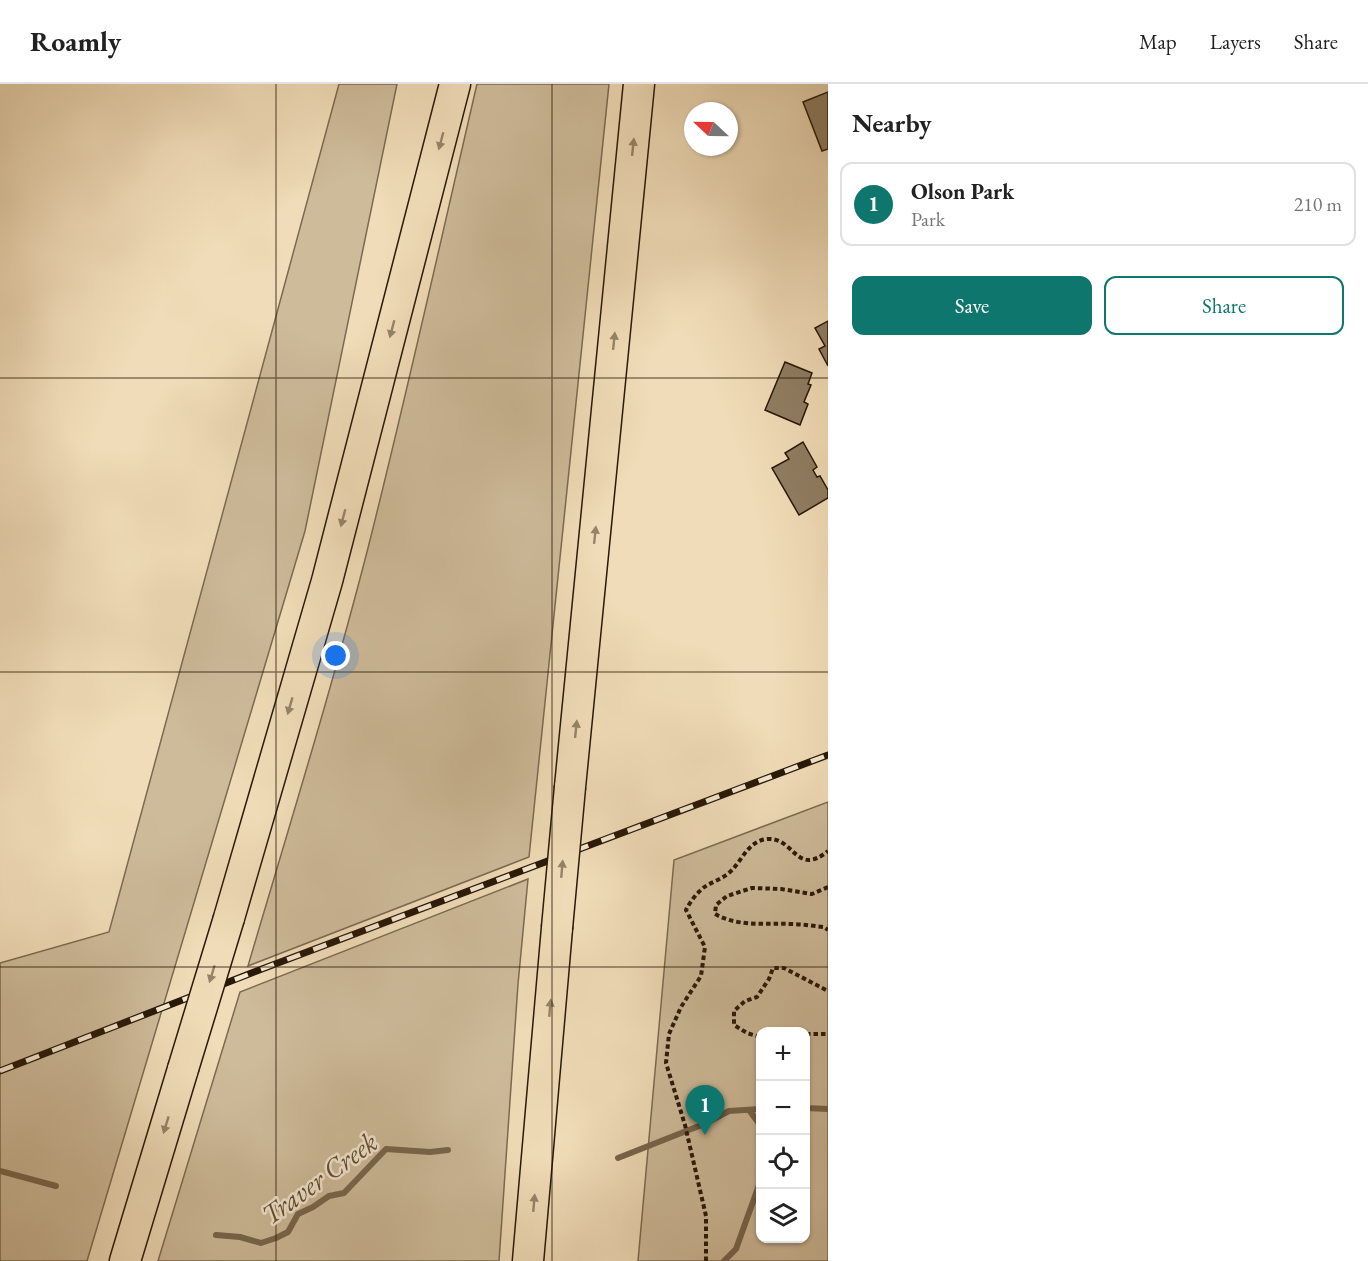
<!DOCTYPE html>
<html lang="en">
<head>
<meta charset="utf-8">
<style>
	:root { --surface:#fff; --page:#f2f2f2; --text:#222; --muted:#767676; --line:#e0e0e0; --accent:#0f766e }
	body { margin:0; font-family:"EB Garamond",serif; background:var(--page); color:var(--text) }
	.controls { position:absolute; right:18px; bottom:18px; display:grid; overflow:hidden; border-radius:12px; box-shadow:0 2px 4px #0004 }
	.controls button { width:54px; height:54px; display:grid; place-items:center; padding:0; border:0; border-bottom:2px solid var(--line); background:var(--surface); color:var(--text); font:30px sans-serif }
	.compass { position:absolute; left:684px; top:18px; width:54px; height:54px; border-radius:50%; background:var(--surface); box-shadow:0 2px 4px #0004; rotate:292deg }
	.you { position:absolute; left:336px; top:572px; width:21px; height:21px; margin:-15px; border:4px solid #fff; border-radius:50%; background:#1a73e8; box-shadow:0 0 0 9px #1a73e833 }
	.badge { display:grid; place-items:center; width:39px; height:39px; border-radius:50%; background:var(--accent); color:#fff; font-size:20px; font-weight:700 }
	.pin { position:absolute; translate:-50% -50px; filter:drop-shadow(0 2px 3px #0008) }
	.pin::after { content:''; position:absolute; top:32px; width:21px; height:18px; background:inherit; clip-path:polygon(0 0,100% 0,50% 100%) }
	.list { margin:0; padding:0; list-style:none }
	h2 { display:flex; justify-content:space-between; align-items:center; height:78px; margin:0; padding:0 24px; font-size:26px }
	h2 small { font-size:20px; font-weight:400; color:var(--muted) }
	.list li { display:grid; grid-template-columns:39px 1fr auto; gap:18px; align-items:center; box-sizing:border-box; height:84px; margin:0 12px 12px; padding:0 12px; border:2px solid var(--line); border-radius:12px }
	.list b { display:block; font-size:22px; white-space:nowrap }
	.list p { margin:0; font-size:20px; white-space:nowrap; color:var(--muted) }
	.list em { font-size:20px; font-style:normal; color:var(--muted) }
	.actions { display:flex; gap:12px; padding:18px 24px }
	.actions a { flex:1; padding:14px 0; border:2px solid var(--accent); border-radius:12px; text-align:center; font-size:21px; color:var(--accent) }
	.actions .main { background:var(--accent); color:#fff }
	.icon { flex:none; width:33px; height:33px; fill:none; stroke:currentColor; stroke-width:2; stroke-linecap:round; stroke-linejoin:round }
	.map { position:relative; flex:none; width:828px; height:1177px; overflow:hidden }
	header { display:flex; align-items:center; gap:36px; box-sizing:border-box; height:84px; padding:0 30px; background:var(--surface); border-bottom:2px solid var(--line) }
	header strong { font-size:28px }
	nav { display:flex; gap:33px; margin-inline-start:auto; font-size:21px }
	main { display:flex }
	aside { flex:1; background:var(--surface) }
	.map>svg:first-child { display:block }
	.green { fill:#cebb9a; stroke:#7b6a50; stroke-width:1.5; fill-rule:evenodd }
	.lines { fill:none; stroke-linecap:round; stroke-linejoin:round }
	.stream { stroke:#77654c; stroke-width:6 }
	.building { fill:#907e63; stroke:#281806; stroke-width:1.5 }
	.highway-casing { stroke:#281806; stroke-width:33 }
	.path { stroke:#281806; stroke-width:4; stroke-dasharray:4.5 3; stroke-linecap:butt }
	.highway { stroke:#f0dcb8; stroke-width:30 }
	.rail-casing { stroke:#281806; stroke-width:7 }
	.rail { stroke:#f5e8d1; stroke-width:4.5; stroke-dasharray:14; stroke-linecap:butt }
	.highway-bridge-casing { stroke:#281806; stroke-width:33; stroke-linecap:butt }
	.highway-bridge { stroke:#f0dcb8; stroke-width:30 }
	.oneway { fill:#968468 }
	.grid { fill:none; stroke:#281806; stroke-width:1.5; stroke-opacity:0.55 }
	.labels { text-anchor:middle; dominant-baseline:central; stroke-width:5; stroke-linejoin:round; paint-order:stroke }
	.water-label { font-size:28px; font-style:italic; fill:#5d4c35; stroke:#f5e8d1 }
</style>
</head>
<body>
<header>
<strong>Roamly</strong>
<nav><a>Map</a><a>Layers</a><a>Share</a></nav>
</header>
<main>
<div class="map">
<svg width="828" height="1177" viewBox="0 0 828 1177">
	<rect width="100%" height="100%" fill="#f0dcb8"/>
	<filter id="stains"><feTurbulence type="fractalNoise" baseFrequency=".00333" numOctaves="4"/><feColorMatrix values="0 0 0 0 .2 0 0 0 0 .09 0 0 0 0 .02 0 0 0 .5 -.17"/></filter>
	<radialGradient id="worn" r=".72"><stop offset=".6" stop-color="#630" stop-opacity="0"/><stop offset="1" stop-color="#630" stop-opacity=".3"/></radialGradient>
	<path class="green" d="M339 0H397L305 447 87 1177H0V879L109 848Z
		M477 0H609L529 773 248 882C289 743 332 604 368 464 407 310 441 155 477 0Z
		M828 718V1177H638L674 776ZM760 948H806V1154H760Z
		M528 795 518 900 499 1177H158L240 908Z"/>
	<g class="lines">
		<path class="stream" d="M806 1024 828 1025
			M749 1026 760 1041
			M618 1074 704 1040 729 1027 760 1025
			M0 1087 56 1102
			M216 1151 240 1153 261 1159 276 1154 288 1148 298 1130 313 1123 329 1112 344 1109 386 1065 430 1068 448 1066
			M724 1177 736 1165 759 1101H760"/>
	</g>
	<path class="building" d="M828 8V65L822 67 803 18Z
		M828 237V282L819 265 825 262 815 244Z
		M785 278 812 289 808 300 811 301 804 318 808 320 800 341 765 326Z
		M803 358 817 383 813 386 817 393 820 392 828 406V414L799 431 772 384 789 375 785 369Z"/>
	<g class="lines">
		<g class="highway-casing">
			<path id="highway" d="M570 703 639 0
				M229 834 327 497 455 0
				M125 1177 183 985
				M528 1177 557 844"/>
		</g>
		<path class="path" d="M828 803 812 810 781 805 752 804 727 812 716 821 715 830C738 843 765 839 790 840 802 840 813 842 824 843L828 846
			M806 950H828
			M760 953 747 949 734 941V927L745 917 757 913 769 895 773 884H784L828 907
			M706 1177V1132L685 1041 666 979 669 950 681 923 701 892 705 863 686 826C690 818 696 810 703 804 711 798 723 795 731 787 743 775 749 756 768 755 795 754 796 793 828 767"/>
		<use href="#highway" class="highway"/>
		<g class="rail-casing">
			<path id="rail" d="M0 987 262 885 828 671"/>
		</g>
		<use href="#rail" class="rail"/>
		<g class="highway-bridge-casing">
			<path id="highway-bridge" d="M557 844 570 703
				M183 985 229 834"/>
		</g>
		<use href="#highway-bridge" class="highway-bridge"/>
	</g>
	<defs><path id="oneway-solid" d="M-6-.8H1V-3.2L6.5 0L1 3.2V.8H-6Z" transform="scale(1.5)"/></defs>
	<g class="oneway">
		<use href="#oneway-solid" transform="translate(441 57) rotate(105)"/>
		<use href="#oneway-solid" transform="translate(633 63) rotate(-84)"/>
		<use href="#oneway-solid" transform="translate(392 245) rotate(105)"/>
		<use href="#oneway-solid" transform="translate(614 257) rotate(-84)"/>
		<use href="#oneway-solid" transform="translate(343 434) rotate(105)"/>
		<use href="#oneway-solid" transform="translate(595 451) rotate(-84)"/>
		<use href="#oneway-solid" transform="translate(290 622) rotate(106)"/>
		<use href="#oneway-solid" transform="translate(576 645) rotate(-84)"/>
		<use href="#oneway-solid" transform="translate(562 785) rotate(-85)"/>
		<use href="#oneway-solid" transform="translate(212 890) rotate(107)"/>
		<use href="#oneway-solid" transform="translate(550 924) rotate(-85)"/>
		<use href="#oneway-solid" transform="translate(166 1041) rotate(107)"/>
		<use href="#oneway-solid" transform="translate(534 1119) rotate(-85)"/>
	</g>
	<path class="grid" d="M276 0V1177M552 0V1177M0 294H828M0 588H828M0 883H828"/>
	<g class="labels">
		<g class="water-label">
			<text transform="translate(319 1094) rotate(-36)">Traver Creek</text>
		</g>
	</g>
	<rect width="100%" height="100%" filter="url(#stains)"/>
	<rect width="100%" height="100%" fill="url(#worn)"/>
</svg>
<div class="controls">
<button>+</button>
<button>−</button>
<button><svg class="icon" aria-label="locate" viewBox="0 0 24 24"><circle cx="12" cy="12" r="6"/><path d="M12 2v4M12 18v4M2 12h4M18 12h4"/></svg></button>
<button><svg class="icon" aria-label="layers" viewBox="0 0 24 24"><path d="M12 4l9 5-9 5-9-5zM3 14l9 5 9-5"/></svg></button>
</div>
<svg class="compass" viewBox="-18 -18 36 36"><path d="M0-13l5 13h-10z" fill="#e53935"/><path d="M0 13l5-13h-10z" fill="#767676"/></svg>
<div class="you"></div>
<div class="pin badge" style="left:705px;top:1051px">1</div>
</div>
<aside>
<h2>Nearby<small></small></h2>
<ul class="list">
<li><span class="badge">1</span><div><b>Olson Park</b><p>Park</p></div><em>210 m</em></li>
</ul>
<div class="actions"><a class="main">Save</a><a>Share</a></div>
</aside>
</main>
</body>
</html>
